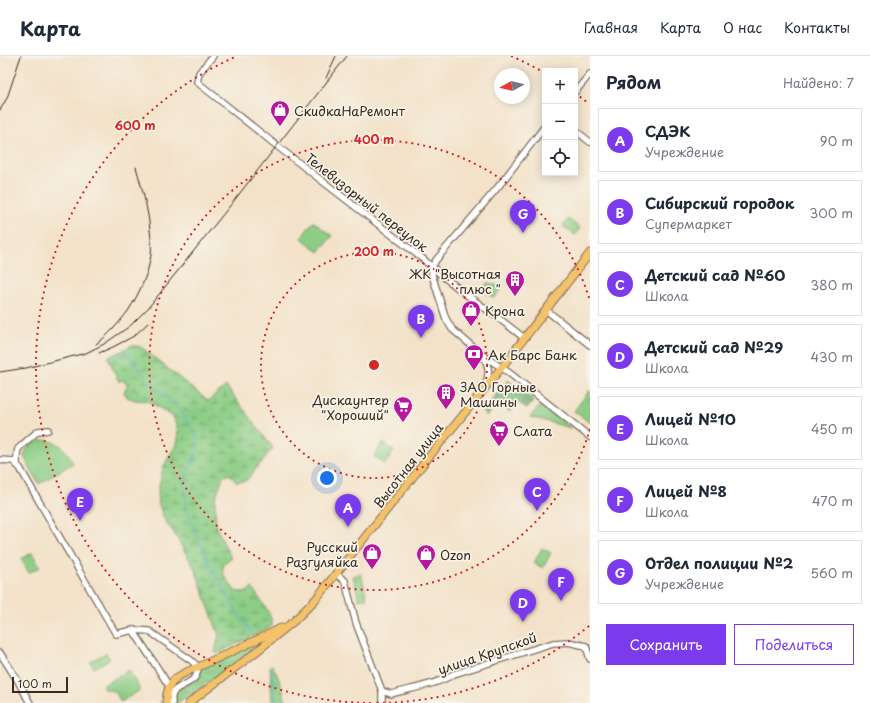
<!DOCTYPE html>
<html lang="ru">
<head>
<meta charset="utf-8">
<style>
	:root { --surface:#fff; --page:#f6f6f7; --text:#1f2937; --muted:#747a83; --line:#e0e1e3; --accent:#7c3aed }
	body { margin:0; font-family:"Playpen Sans",sans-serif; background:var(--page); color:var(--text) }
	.controls { position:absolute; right:12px; top:12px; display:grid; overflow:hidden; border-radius:0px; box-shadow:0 2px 10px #0003 }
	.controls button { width:36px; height:36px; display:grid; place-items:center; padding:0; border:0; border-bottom:1px solid var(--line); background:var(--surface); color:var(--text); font:20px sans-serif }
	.compass { position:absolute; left:494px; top:12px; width:36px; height:36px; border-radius:50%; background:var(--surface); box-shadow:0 2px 10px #0003; rotate:262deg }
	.scale { position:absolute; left:12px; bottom:10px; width:56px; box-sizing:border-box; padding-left:4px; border:2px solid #3b2a1e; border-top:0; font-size:11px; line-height:14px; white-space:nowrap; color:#3b2a1e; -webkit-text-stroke:3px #f7f3e8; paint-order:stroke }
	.you { position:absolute; left:327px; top:422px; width:14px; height:14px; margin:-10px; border:3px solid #fff; border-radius:50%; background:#1a73e8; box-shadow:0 0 0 6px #1a73e833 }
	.badge { display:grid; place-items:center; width:26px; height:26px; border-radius:50%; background:var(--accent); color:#fff; font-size:13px; font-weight:700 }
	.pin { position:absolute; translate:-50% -33px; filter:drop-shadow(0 1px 2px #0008) }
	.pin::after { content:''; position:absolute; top:21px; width:14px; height:12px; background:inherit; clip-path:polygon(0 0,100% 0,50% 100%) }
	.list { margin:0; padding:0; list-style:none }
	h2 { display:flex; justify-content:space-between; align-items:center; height:52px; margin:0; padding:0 16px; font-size:17px }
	h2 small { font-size:13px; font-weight:400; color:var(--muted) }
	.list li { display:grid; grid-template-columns:26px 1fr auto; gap:12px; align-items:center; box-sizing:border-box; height:64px; margin:0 8px 8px; padding:0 8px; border:1px solid var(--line); border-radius:0px }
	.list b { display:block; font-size:15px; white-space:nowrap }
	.list p { margin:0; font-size:13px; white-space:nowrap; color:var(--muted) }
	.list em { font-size:13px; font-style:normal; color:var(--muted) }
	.actions { display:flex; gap:8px; padding:12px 16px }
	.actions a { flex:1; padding:9px 0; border:1px solid var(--accent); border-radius:0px; text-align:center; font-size:14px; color:var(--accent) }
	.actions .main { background:var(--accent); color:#fff }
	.icon { flex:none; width:22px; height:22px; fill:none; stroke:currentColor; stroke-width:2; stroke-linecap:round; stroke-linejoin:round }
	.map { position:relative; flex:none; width:590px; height:647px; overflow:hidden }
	header { display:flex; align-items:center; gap:24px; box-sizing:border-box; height:56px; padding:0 20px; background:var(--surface); border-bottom:1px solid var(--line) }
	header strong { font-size:19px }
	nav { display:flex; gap:22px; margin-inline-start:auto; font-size:14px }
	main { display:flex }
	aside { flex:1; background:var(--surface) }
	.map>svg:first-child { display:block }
	.grass { fill:url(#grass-tufts); stroke:#647c52 }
	.forest { fill:url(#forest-crowns); stroke:#566e48 }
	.wetland { fill:url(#wetland-marsh); stroke:#647c52 }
	.green { fill:#8cce86; stroke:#647c52 }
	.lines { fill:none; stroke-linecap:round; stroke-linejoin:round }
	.stream { stroke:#60aeda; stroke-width:1 }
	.minor-casing { stroke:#7b6a5a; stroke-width:8 }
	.major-casing { stroke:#7b6a5a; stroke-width:9 }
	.minor { stroke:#fff; stroke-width:5.5 }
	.major { stroke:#f3c26a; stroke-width:7 }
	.rail { stroke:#3b2a1e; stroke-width:1 }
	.ring { fill:none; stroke:#d62828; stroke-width:2; stroke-dasharray:2 4 }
	.labels { text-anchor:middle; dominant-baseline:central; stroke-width:3.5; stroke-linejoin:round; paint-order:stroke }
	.poi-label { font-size:13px; fill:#3b2a1e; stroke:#f7f3e8; text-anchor:start }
	.street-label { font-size:13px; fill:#3b2a1e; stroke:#f7f3e8 }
	.centre { fill:#d62828; stroke:#f7f3e8; stroke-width:2 }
	.ring-label { font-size:12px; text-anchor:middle; font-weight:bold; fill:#d62828; stroke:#f7f3e8; stroke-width:3.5; stroke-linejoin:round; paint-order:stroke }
</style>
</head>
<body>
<header>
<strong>Карта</strong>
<nav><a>Главная</a><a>Карта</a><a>О нас</a><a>Контакты</a></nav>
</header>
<main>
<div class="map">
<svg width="590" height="647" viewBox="0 0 590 647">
	<defs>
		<pattern id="grass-tufts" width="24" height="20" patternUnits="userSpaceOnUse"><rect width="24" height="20" fill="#8cce86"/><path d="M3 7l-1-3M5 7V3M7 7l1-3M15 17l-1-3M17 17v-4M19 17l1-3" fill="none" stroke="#74a76d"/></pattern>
		<pattern id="forest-crowns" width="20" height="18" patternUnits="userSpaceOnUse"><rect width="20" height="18" fill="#71b173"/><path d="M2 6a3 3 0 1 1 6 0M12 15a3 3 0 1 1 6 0" fill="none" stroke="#5e905e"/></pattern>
		<pattern id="wetland-marsh" width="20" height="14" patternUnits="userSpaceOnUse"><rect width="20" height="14" fill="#8cce86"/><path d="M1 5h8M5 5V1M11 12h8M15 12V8" fill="none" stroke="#74a76d"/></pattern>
	</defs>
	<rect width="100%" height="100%" fill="#f7f3e8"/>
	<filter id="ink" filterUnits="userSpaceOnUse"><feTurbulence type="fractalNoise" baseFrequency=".025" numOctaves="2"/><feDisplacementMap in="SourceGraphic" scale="8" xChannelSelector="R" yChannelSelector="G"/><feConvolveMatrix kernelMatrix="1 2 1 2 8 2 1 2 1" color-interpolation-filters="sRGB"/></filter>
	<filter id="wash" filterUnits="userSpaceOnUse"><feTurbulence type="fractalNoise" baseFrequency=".012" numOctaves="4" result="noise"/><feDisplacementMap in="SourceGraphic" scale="16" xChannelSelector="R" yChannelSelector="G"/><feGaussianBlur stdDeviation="0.9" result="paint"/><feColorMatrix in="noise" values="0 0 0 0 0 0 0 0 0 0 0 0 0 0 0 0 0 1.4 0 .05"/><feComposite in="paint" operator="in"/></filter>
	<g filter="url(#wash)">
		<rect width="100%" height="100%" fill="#f3e2c9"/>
		<path class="grass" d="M256 589C231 610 205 629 177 647H174V641L176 635 194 625 199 620V614L243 594Z"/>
		<path class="forest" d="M508 324 534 344 527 353 518 346 510 356 497 347 487 360 482 356Z"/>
		<path class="wetland" d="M132 289 141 291 208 345 226 330 273 392 246 425 236 426 230 418 223 421 215 443 216 471 231 502 223 508V517L235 535 245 537 252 532C259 542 273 558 272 570L217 598 215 596 219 579 195 513 174 477 165 465 159 449 158 436 163 411 178 385 177 371 172 360 148 345 135 344 127 341 124 336 128 329 122 324 119 326 108 301 120 296Z
			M271 609 273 610C279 622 283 634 286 647H272L270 610Z"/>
		<path class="green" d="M568 163 580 172 575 179 563 170Z
			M314 166 332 180 319 196 303 183 302 181 312 167Z
			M488 226C493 231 497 228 502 231L494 242 482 234Z
			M590 334V367L574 355Z
			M542 348 571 372 530 361Z
			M47 384C63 389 65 392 73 407L39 428 24 401C25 398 25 396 26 394 30 387 40 385 47 384Z
			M383 387 394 395 385 408 374 400Z
			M542 492 551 497 543 512 534 507Z
			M32 497 40 511 29 517 21 503Z
			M361 518 367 542 359 544 353 520Z
			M106 597 110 603 94 612 90 606Z
			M129 614 140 634 121 646 115 635 104 633 102 630Z"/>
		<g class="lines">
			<path class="stream" d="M124 292 133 305 152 328 175 349 185 362 198 382V393L184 427 188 459 211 511 229 543 252 578
				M271 609 276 647"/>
		</g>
	</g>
	<g filter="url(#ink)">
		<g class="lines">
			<g class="minor-casing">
				<path id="minor" d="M213 0 199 17 197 26 277 90 423 203C454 232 491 255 524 282
					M575 36 590 18
					M545 70 498 131 436 204 432 211V219L446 263 452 273 481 298 508 316 590 381
					M575 74 590 86
					M546 254 590 289
					M483 300C489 309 490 319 485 329
					M0 404 13 405 20 412 52 468 116 578 133 574 149 575 192 605 198 611C198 614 197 618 196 620 188 632 169 628 172 647
					M17 409V398L18 393 21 390 38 375 48 374
					M336 518 345 525 356 567 382 635 391 638C413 632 435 629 454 618L553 587 568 586 586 590 590 603
					M133 574 169 630
					M0 597 18 625 30 647
					M382 635V647"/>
			</g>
			<g class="major-casing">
				<path id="major" d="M166 647C166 637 168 629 176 622 184 616 199 611 209 606 233 595 257 584 281 572
					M189 647 256 596 294 565 315 544 424 407 502 311 590 197"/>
			</g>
			<use href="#minor" class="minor"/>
			<use href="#major" class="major"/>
			<path class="rail" d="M326 22 336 0
				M0 54 7 42 21 0
				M96 288C108 280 119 267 128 255 139 238 148 219 151 199 152 191 151 182 150 174 148 153 142 132 136 111
				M99 297 113 291 134 280 148 267
				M0 316 26 312 86 297 104 288 130 270 148 252 229 151 347 0"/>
		</g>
	</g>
	<g class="ring">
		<circle cx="374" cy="309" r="113"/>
		<path d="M590 373A225 225 0 1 1 590 245"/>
		<path d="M589 570A338 338 0 0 1 377 647M371 647A338 338 0 0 1 237 0M511 0A338 338 0 0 1 543 16M575 37A338 338 0 0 1 589 48"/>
	</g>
	<defs>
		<g id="shop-pin" transform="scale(1)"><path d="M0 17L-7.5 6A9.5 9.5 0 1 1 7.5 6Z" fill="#b5179e" stroke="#f7f3e8"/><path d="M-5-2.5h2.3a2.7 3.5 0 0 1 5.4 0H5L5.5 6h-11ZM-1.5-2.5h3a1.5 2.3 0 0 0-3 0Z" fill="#fff"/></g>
		<g id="building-pin" transform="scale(1)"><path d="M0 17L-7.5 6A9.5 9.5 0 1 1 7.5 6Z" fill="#b5179e" stroke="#f7f3e8"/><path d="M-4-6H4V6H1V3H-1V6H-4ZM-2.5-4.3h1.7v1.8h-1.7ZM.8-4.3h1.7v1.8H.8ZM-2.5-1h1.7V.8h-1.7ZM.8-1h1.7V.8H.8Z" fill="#fff"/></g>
		<g id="bank-pin" transform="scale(1)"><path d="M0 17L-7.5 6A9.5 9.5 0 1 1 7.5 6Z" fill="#b5179e" stroke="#f7f3e8"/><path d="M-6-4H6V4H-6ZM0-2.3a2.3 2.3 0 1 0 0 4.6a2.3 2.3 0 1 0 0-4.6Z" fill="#fff"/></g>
		<g id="supermarket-pin" transform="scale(1)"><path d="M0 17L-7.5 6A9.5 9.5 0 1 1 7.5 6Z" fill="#b5179e" stroke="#f7f3e8"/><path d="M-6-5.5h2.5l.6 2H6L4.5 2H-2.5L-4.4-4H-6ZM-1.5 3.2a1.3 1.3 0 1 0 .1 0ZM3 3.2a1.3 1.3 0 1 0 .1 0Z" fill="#fff"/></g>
	</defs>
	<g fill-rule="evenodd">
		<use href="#shop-pin" x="280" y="54"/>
		<use href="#building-pin" x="515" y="224"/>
		<use href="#shop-pin" x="471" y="254"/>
		<use href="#bank-pin" x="474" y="298"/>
		<use href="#building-pin" x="446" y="337"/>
		<use href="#supermarket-pin" x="403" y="350"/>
		<use href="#supermarket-pin" x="499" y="374"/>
		<use href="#shop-pin" x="372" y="497"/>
		<use href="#shop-pin" x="426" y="498"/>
	</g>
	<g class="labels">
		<g class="poi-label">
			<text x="294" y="54">СкидкаНаРемонт</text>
			<text x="501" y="217" text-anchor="end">ЖК "Высотная<tspan x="501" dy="15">плюс "</tspan></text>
			<text x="485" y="254">Крона</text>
			<text x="488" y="298">Ак Барс Банк</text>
			<text x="460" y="330">ЗАО Горные<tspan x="460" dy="15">Машины</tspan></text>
			<text x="389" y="343" text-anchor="end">Дискаунтер<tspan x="389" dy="15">"Хороший"</tspan></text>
			<text x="513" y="374">Слата</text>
			<text x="358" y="490" text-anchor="end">Русский<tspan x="358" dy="15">Разгуляйка</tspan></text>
			<text x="440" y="498">Ozon</text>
		</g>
		<g class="street-label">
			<text transform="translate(367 146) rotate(38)">Телевизорный переулок</text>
			<text transform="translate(408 409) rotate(-52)">Высотная улица</text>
			<text transform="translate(487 597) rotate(-19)">улица Крупской</text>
		</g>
	</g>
	<circle cx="374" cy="309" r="6" class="centre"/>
	<g class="ring-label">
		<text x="135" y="74">600 m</text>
		<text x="374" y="88">400 m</text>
		<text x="374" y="200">200 m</text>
	</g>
</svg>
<div class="controls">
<button>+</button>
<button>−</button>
<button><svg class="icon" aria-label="locate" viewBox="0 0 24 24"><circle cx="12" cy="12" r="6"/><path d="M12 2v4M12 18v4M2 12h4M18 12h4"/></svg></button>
</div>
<svg class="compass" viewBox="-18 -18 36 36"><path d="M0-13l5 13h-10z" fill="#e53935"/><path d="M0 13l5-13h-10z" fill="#747a83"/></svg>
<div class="scale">100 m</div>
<div class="you"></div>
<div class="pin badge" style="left:348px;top:471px">A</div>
<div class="pin badge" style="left:421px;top:282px">B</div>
<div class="pin badge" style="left:537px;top:455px">C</div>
<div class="pin badge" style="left:523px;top:566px">D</div>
<div class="pin badge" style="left:80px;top:465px">E</div>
<div class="pin badge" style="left:561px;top:545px">F</div>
<div class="pin badge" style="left:523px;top:177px">G</div>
</div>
<aside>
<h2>Рядом<small>Найдено: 7</small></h2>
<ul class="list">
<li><span class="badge">A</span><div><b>СДЭК</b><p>Учреждение</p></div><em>90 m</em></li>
<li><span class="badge">B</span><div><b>Сибирский городок</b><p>Супермаркет</p></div><em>300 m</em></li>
<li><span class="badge">C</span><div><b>Детский сад №60</b><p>Школа</p></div><em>380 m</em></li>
<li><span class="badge">D</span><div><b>Детский сад №29</b><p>Школа</p></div><em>430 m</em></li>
<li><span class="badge">E</span><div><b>Лицей №10</b><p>Школа</p></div><em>450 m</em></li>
<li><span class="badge">F</span><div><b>Лицей №8</b><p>Школа</p></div><em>470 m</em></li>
<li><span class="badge">G</span><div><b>Отдел полиции №2</b><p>Учреждение</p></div><em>560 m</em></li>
</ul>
<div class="actions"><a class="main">Сохранить</a><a>Поделиться</a></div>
</aside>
</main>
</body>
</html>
